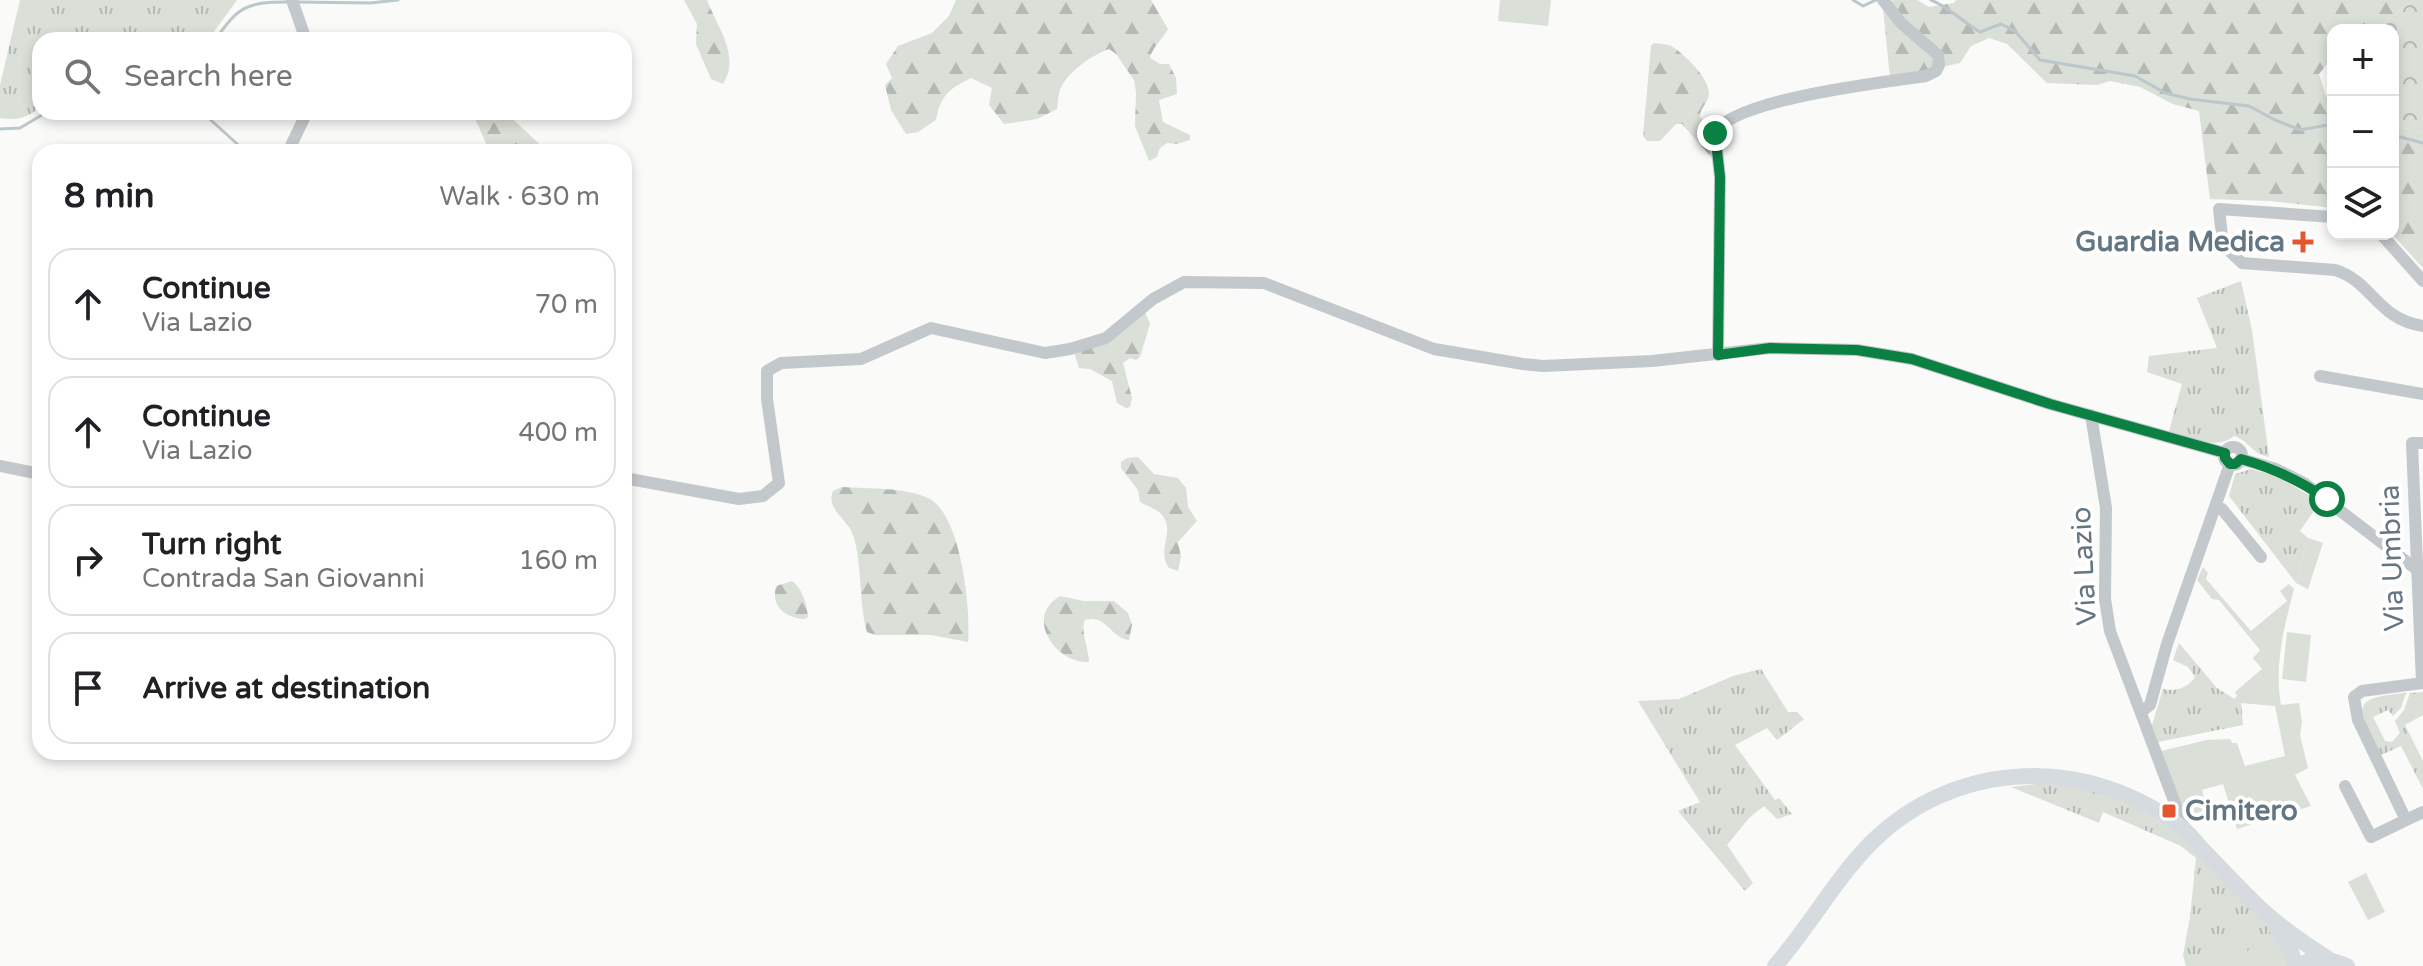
<!DOCTYPE html>
<html lang="en">
<head>
<meta charset="utf-8">
<style>
	:root { --surface:#fff; --page:#f6f6f6; --text:#202124; --muted:#757577; --line:#e0e0e0 }
	body { margin:0; font-family:"Varela Round",sans-serif; background:var(--page); color:var(--text) }
	.controls { position:absolute; right:24px; top:24px; display:grid; overflow:hidden; border-radius:16px; box-shadow:0 4px 12px #0003 }
	.controls button { width:72px; height:72px; display:grid; place-items:center; padding:0; border:0; border-bottom:2px solid var(--line); background:var(--surface); color:var(--text); font:40px sans-serif }
	.stop { position:absolute; width:24px; height:24px; margin:-18px; border:6px solid #0b8043; border-radius:50%; background:#fff }
	.stop.end { background:#0b8043; border-color:#fff; box-shadow:0 2px 8px #0008 }
	.list { margin:0; padding:0; list-style:none }
	h2 { display:flex; justify-content:space-between; align-items:center; height:104px; margin:0; padding:0 32px; font-size:34px }
	h2 small { font-size:26px; font-weight:400; color:var(--muted) }
	.list li { display:grid; grid-template-columns:52px 1fr auto; gap:24px; align-items:center; box-sizing:border-box; height:112px; margin:0 16px 16px; padding:0 16px; border:2px solid var(--line); border-radius:24px }
	.list b { display:block; font-size:30px; white-space:nowrap }
	.list p { margin:0; font-size:26px; white-space:nowrap; color:var(--muted) }
	.list em { font-size:26px; font-style:normal; color:var(--muted) }
	.icon { flex:none; width:44px; height:44px; fill:none; stroke:currentColor; stroke-width:2; stroke-linecap:round; stroke-linejoin:round }
	.map { position:relative; flex:none; width:2423px; height:966px; overflow:hidden }
	.search { position:absolute; background:var(--surface); box-shadow:0 4px 12px #0003; left:32px; top:32px; width:600px; height:88px; display:flex; align-items:center; gap:20px; box-sizing:border-box; padding:0 28px; border-radius:24px; color:var(--muted); font-size:30px }
	.panel { position:absolute; background:var(--surface); box-shadow:0 4px 12px #0003; left:32px; top:144px; width:600px; height:616px; border-radius:24px }
	.map>svg:first-child { display:block }
	.grass { fill:url(#grass-tufts) }
	.forest { fill:url(#forest-firs) }
	.park { fill:url(#park-crowns) }
	.garden { fill:#dadfd7 }
	.lines { fill:none; stroke-linecap:round; stroke-linejoin:round }
	.stream { stroke:#bbc7cb; stroke-width:3 }
	.minor { stroke:#c3c8cc; stroke-width:12 }
	.major { stroke:#d6dbdf; stroke-width:16 }
	.route { stroke:#0b8043; stroke-width:10 }
	.poi-dot { fill:#e4572e; stroke:#fff; stroke-width:3 }
	.labels { text-anchor:middle; dominant-baseline:central; stroke-width:8; stroke-linejoin:round; paint-order:stroke }
	.poi-label { font-size:28px; font-weight:bold; fill:#657683; stroke:#fff; text-anchor:end }
	.street-label { font-size:28px; fill:#657683; stroke:#fff }
</style>
</head>
<body>
<div class="map">
<svg width="2423" height="966" viewBox="0 0 2423 966">
	<defs>
		<pattern id="grass-tufts" width="24" height="20" patternUnits="userSpaceOnUse" patternTransform="scale(2)"><rect width="24" height="20" fill="#dadfd7"/><path d="M3 7l-1-3M5 7V3M7 7l1-3M15 17l-1-3M17 17v-4M19 17l1-3" fill="none" stroke="#b4b9b4"/></pattern>
		<pattern id="forest-firs" width="22" height="20" patternUnits="userSpaceOnUse" patternTransform="scale(2)"><rect width="22" height="20" fill="#dadfd7"/><path d="M5 1l3.5 6h-7zM16 11l3.5 6h-7z" fill="#b4b9b4"/></pattern>
		<pattern id="park-crowns" width="20" height="18" patternUnits="userSpaceOnUse" patternTransform="scale(2)"><rect width="20" height="18" fill="#dadfd7"/><path d="M2 6a3 3 0 1 1 6 0M12 15a3 3 0 1 1 6 0" fill="none" stroke="#b4b9b4"/></pattern>
	</defs>
	<rect width="100%" height="100%" fill="#fafaf8"/>
	<path class="grass" d="M20 0H237L208 40H40V106C29 118 16 121 0 118V85Z
		M2241 281 2252 330 2269 457C2252 454 2247 439 2234 436 2217 451 2189 437 2169 431L2182 384 2147 372 2149 356 2217 348 2197 298Z
		M2251 469 2277 476 2320 502 2300 531 2308 538 2296 583 2229 496 2235 474Z
		M2179 643 2217 688 2241 703 2243 725 2158 742 2152 725 2163 689C2175 692 2188 688 2195 677L2188 667 2173 660Z
		M1761 669 1788 712H1797L1804 719 1777 740 1767 728 1735 745 1775 800 1779 798 1792 814 1777 819 1764 806 1749 818 1727 845 1753 883 1745 891 1678 811 1700 802 1638 701 1679 699 1733 676Z
		M2423 692V715L2405 725 2423 761V789L2401 746 2381 755C2360 709 2345 698 2406 693L2401 708 2393 716 2388 710 2373 717 2385 741 2392 742 2400 733 2395 721 2404 710 2410 693Z
		M2044 783 2075 786 2126 801 2173 830 2210 863 2276 935 2290 966H2186L2183 955 2190 917 2196 858 2181 846 2103 812 2099 823 2011 787Z"/>
	<path class="forest" d="M684 0H707C717 27 741 56 723 84L711 79 696 44 697 24Z
		M956 0H1151L1168 29C1162 40 1153 46 1150 58L1160 64H1169L1176 78 1177 94 1159 100 1163 122 1190 135V140L1177 144 1167 143 1160 148 1157 157 1149 161 1135 126 1136 92 1134 80 1116 54 1109 49C1092 55 1067 72 1060 90 1058 95 1058 103 1057 109L1037 119 1004 124 989 105 992 88 971 78C950 88 940 96 936 120L918 132 906 134 891 110 885 85 892 78 886 64 898 46 932 33 949 16Z
		M1893 0H1917L1929 7 1954 3 1956 0H2414L2374 30H2333V61L2328 63 2319 74 2333 117V208L2270 201 2210 199 2199 111 2173 104 2140 87 2110 81 2097 85 2047 83 2007 44 1989 38 1971 46 1960 63 1890 78 1883 8Z
		M1654 43C1661 44 1668 44 1673 47 1685 55 1710 79 1709 94 1708 104 1700 107 1700 117L1713 130V159L1682 124H1676L1660 141H1647L1643 136 1651 46Z
		M472 112H505L548 152H490Z
		M2393 125 2423 133V268L2392 234Z
		M1145 312 1150 324 1140 357 1136 360 1130 358 1123 363 1132 398 1130 407 1126 408 1117 403 1112 381 1090 369 1079 368 1074 352Z
		M1138 457 1154 474 1178 478 1186 488 1188 507 1197 521 1178 542 1181 557 1178 571 1169 568C1156 550 1175 533 1163 516 1159 510 1147 506 1140 502L1138 490 1121 468V462L1127 458Z
		M842 487C869 489 904 487 928 498 961 513 971 609 968 642L931 635H875L867 632C858 601 863 556 851 530 844 517 826 508 833 491Z
		M792 581C802 588 807 604 808 617L804 619C784 617 771 606 776 586Z
		M1060 596 1084 601H1114L1128 613 1132 625 1129 640C1110 638 1107 614 1085 620 1080 632 1089 648 1089 662 1057 664 1023 618 1060 596Z"/>
	<path class="park" d="M2414 0H2423V133L2393 125V30H2374Z"/>
	<path class="garden" d="M1500 0H1551L1548 26 1498 21Z
		M2308 538 2323 543 2308 589 2296 583Z
		M2203 567 2208 573 2206 579 2251 631 2287 601 2280 591 2289 584 2294 589C2284 627 2274 666 2281 705L2299 703 2302 722 2300 735 2308 768 2295 775 2311 806 2237 829 2223 784 2202 790 2208 813 2186 820 2161 751 2207 740 2230 739 2232 743H2237L2245 766 2285 756 2275 706 2241 703 2234 699 2237 696 2235 692 2262 669 2253 658 2260 650 2219 600 2212 599 2197 580Z
		M2287 632 2311 635 2306 682 2282 679Z
		M2366 873 2385 912 2368 920 2348 882Z
		M2246 936 2249 966H2222L2219 939Z"/>
	<g class="lines">
		<path class="stream" d="M1853 0 1863 6 1876 0
			M1931 0C1949 7 1963 22 1980 32L2001 24 2015 31 2040 60 2135 76 2165 93 2190 99 2249 106 2275 120 2300 130 2333 124
			M298 2 370 3 398 0
			M215 40C238 7 246 2 287 2
			M202 112 246 152
			M0 129 20 128 47 112
			M2393 135 2423 143"/>
		<path class="minor" d="M292 0 306 40
			M288 152 307 112
			M2333 217 2219 209 2223 245 2242 263 2335 270C2372 281 2378 320 2423 326
			M2381 234 2423 281
			M1718 355 1720 177 1715 133C1732 99 1886 82 1926 76L1936 71 1939 65 1938 55 1901 23 1883 0
			M2320 376 2423 394
			M2091 415 2106 508 2105 599 2110 631 2185 830
			M2224 456a9 9 0 1 1 18 0a9 9 0 1 1-18 0Z
			M2241 459 2276 469 2304 483 2420 572
			M0 466 40 474
			M624 478 739 499 763 496 779 483 767 399V371L781 363 861 359 931 328 1045 353 1070 349 1106 338 1153 299 1184 282 1264 283 1434 349 1523 364 1543 366 1652 361 1770 348 1857 350 1912 359 2050 404 2225 453
			M2216 508 2222 509 2261 557
			M2422 683 2412 443H2423
			M2423 683 2362 691 2354 697 2358 720 2406 820 2423 812
			M2142 711 2150 705 2167 644 2230 464
			M2345 786 2371 837 2406 820"/>
		<path class="major" d="M2275 926 2290 949 2296 966
			M1775 966C1810 926 1835 879 1872 842 1957 758 2091 755 2183 829 2191 835 2197 844 2204 851 2223 871 2243 892 2263 911 2283 929 2305 944 2327 958
			M2301 966C2317 952 2329 960 2347 966"/>
	</g>
	<g class="lines">
		<path class="route" d="M1715 133 1720 177 1718 355 1770 348 1857 350 1912 359 2050 404 2225 453V458L2230 464H2235L2241 459C2273 468 2299 480 2327 499"/>
	</g>
	<g class="poi-dot">
		<path d="M2299 230h8v8h8v8h-8v8h-8v-8h-8v-8h8z"/>
		<rect x="2161" y="803" width="16" height="16" rx="4"/>
	</g>
	<g class="labels">
		<g class="poi-label">
			<text x="2285" y="242">Guardia Medica</text>
			<text x="2185" y="811" text-anchor="start">Cimitero</text>
		</g>
		<g class="street-label">
			<text transform="translate(2392 558) rotate(-92)">Via Umbria</text>
			<text transform="translate(2084 566) rotate(-93)">Via Lazio</text>
		</g>
	</g>
</svg>
<div class="controls">
<button>+</button>
<button>−</button>
<button><svg class="icon" aria-label="layers" viewBox="0 0 24 24"><path d="M12 4l9 5-9 5-9-5zM3 14l9 5 9-5"/></svg></button>
</div>
<div class="stop" style="left:2327px;top:499px"></div>
<div class="stop end" style="left:1715px;top:133px"></div>
<div class="search"><svg class="icon" aria-label="search" viewBox="0 0 24 24"><circle cx="10" cy="10" r="6"/><path d="M15 15l6 6"/></svg>Search here</div>
<section class="panel">
<h2>8 min<small>Walk · 630 m</small></h2>
<ul class="list">
<li><svg class="icon" aria-label="ahead" viewBox="0 0 24 24"><path d="M12 20V5M6 11l6-6 6 6"/></svg><div><b>Continue</b><p>Via Lazio</p></div><em>70 m</em></li>
<li><svg class="icon" aria-label="ahead" viewBox="0 0 24 24"><path d="M12 20V5M6 11l6-6 6 6"/></svg><div><b>Continue</b><p>Via Lazio</p></div><em>400 m</em></li>
<li><svg class="icon" aria-label="right" viewBox="0 0 24 24"><path d="M7 20v-9h11M14 6l5 5-5 5"/></svg><div><b>Turn right</b><p>Contrada San Giovanni</p></div><em>160 m</em></li>
<li><svg class="icon" aria-label="arrive" viewBox="0 0 24 24"><path d="M6 21V4h12l-3 4 3 4H6"/></svg><div><b>Arrive at destination</b></div></li>
</ul>
</section>
</div>
</body>
</html>
